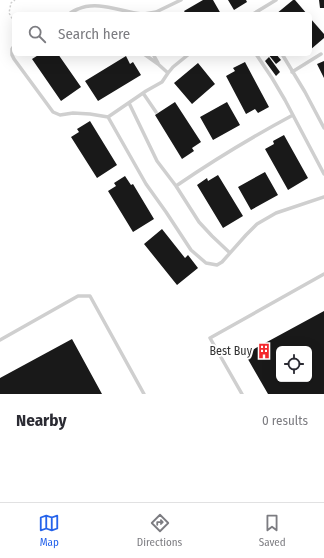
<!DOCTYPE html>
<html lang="en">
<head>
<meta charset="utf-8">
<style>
	:root { --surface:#fff; --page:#f7f7f7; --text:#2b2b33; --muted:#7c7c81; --line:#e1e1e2; --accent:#2563eb }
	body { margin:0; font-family:"Fira Sans Condensed",sans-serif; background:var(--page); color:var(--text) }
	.controls { position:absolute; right:12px; bottom:12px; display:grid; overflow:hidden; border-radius:6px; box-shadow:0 4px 16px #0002 }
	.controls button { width:36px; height:36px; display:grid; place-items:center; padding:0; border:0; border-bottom:1px solid var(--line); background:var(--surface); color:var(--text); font:20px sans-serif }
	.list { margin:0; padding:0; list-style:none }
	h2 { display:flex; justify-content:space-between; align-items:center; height:52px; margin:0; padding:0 16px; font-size:17px }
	h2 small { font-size:13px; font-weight:400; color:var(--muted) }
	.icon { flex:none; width:22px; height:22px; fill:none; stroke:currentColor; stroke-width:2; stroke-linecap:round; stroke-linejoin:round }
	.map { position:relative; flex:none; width:324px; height:394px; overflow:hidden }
	.search { position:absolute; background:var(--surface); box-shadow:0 4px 16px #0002; left:12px; right:12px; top:12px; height:44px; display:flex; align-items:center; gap:10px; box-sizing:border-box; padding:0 14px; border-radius:6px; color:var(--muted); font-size:15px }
	.sheet { height:108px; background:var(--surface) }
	nav { display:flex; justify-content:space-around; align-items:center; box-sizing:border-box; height:56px; border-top:1px solid var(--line); background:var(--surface); font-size:11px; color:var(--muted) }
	nav a { display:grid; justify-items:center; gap:2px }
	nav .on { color:var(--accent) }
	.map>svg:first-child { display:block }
	.building { fill:#191919; fill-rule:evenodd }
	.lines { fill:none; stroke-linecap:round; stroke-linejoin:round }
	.path { stroke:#cfcfcf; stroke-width:1.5; stroke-dasharray:2 2; stroke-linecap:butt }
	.lane { stroke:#cfcfcf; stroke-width:3.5 }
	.labels { text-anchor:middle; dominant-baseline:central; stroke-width:4; stroke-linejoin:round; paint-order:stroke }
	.poi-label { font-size:12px; fill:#323232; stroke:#fff; text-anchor:end }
</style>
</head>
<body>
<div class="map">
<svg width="324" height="394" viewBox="0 0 324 394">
	<rect width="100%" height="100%" fill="#fff"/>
	<path class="building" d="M203 0H213L221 14H186L184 11Z
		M228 0H246L247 2 234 10Z
		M293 0H295L307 14H276Z
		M319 0H324V8H320Z
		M310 18 324 34V38L310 50Z
		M40 54H58L81 87 61 101 32 59Z
		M268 54H276L281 60 276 64Z
		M126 56 130 64 133 62 141 75 98 101 85 81Z
		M269 57 280 72 276 76 265 61Z
		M324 61V78L317 64Z
		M245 62 269 107 258 113 255 109 246 114 226 76 235 71 233 68Z
		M198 63 215 84 192 104 174 83Z
		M175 102 201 142 192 148 194 151 182 159 155 115Z
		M227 102 240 125 213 140 200 117Z
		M90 121 117 165 97 178 71 137 79 132 77 129Z
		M284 135 308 178 288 190 265 149 274 144 273 141Z
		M265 172 278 195 251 210 238 187Z
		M218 175 243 216 223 228 197 185 207 178 208 181Z
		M125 176 131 185 133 184 154 219 133 232 108 191 116 186 114 183Z
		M162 229 185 258 188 255 198 268 177 285 144 244Z
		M324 311V394H268L245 354ZM279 349H309V379H279Z
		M72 339 102 394H0V378Z"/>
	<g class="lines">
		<path class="path" d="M43 14H45
			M14 22 9 13 11 3 15 0"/>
		<path class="lane" d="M69 14C72 12 75 10 78 9 98 0 121 12 142 14
			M144 14 156 12 181 0
			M253 14 276 0
			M14 46 12 49V55L14 59 53 112 60 115 73 113 90 114 108 117 146 91 162 82 168 73 158 64 144 54
			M153 54 158 63
			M256 54 272 78 285 100 324 174
			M282 54 305 92 324 128
			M292 72 321 54
			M168 73 173 67 189 54
			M143 93 156 112
			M129 103 157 161 176 186 199 222 212 236 230 253
			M108 117 146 184 166 212 191 250 206 263 217 265 222 262 246 235 257 224 276 213 324 197
			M176 186C214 160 252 137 293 115
			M0 340 78 296H90L144 394
			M242 394 210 338 324 274"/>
	</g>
	<defs>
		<g id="building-bare" transform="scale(1.2)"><path d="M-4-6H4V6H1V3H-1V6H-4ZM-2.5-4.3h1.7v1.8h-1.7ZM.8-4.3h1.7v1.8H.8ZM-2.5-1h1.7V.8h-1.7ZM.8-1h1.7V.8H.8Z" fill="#f4282d" stroke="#fff" stroke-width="2.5" paint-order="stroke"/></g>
	</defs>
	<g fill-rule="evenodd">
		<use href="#building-bare" x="264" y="351"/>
	</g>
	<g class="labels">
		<g class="poi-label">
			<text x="252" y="351">Best Buy</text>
		</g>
	</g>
</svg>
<div class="controls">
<button><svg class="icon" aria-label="locate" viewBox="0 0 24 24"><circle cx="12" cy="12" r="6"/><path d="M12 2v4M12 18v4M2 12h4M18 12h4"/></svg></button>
</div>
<div class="search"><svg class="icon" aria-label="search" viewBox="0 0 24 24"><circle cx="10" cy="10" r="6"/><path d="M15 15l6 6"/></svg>Search here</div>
</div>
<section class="sheet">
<h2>Nearby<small>0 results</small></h2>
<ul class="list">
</ul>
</section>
<nav>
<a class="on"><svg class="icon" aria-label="map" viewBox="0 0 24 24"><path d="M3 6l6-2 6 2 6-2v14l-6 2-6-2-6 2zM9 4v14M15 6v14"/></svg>Map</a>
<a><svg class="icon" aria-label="directions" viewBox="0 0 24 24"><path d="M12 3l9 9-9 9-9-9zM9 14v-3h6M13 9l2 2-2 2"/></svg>Directions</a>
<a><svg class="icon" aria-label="saved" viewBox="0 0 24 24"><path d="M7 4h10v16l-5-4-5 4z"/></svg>Saved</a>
</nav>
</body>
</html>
